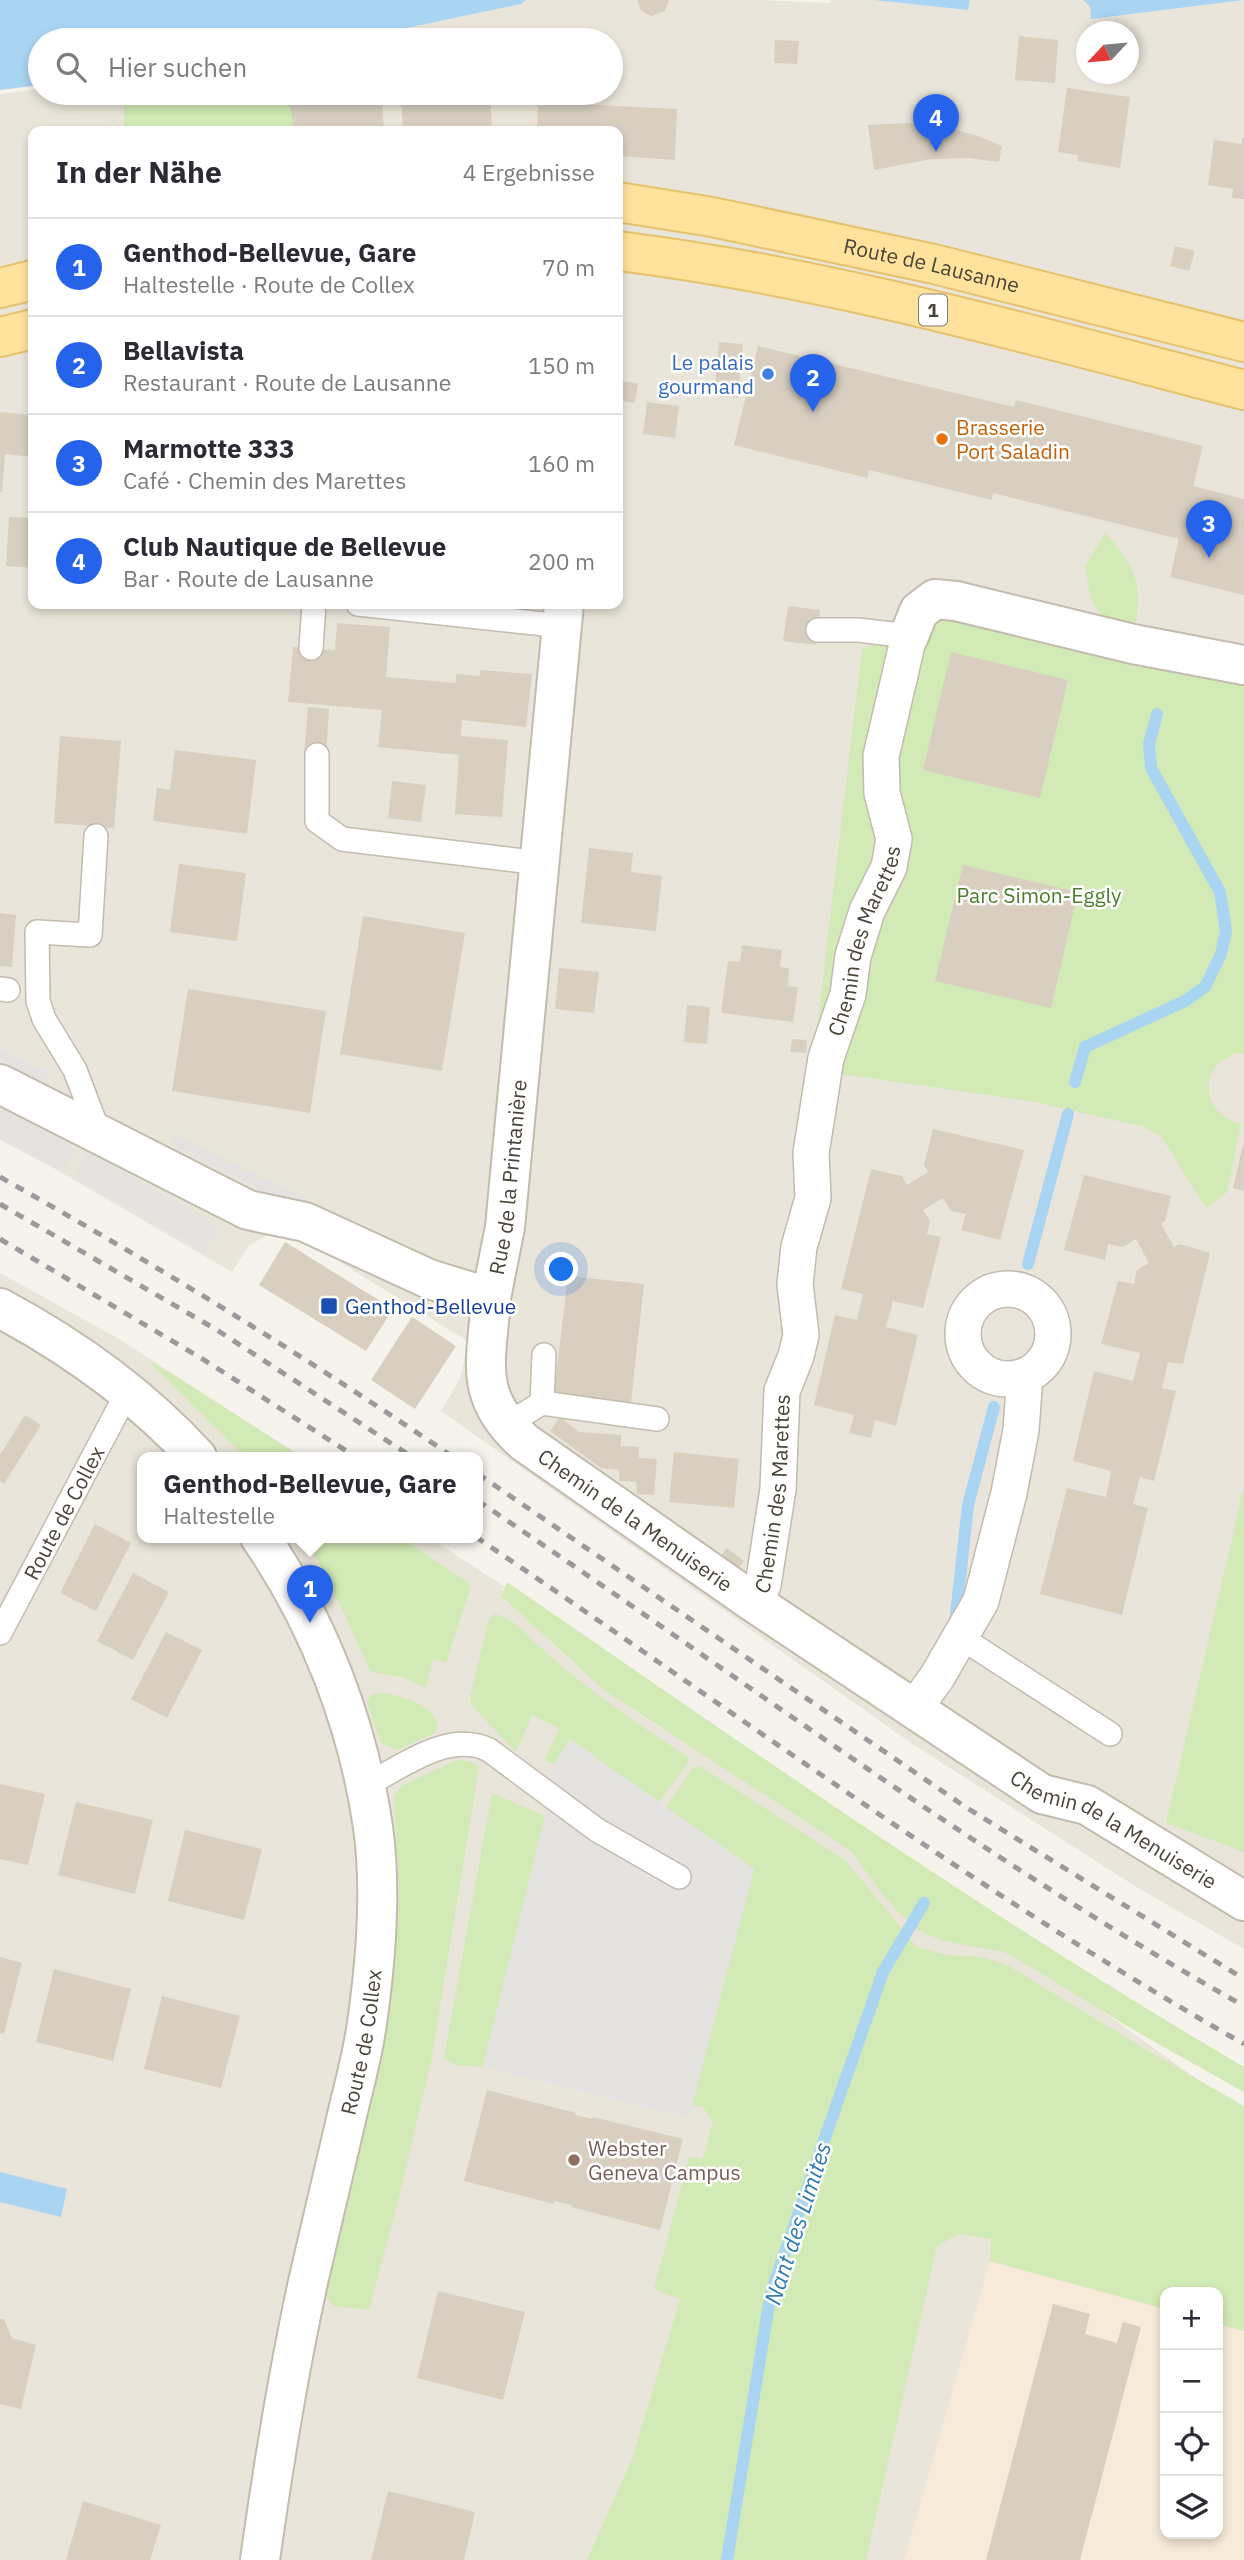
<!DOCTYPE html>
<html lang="de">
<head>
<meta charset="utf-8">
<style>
	:root { --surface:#fff; --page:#f7f7f7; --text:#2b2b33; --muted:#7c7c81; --line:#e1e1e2; --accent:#2563eb }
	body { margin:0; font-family:"IBM Plex Sans",sans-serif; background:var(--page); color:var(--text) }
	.controls { position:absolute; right:21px; bottom:21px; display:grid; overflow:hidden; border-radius:14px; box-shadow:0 4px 10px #0003 }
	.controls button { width:63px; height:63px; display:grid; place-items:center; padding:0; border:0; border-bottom:2px solid var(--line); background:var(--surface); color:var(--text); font:35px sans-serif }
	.compass { position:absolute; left:1076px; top:21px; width:63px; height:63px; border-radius:50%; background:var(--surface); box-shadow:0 4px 10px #0003; rotate:244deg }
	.you { position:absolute; left:562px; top:1270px; width:24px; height:24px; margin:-18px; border:5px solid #fff; border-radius:50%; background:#1a73e8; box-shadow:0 0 0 10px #1a73e833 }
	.badge { display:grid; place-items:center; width:46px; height:46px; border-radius:50%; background:var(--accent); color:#fff; font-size:23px; font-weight:700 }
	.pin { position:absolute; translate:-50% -58px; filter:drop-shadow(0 2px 4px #0008) }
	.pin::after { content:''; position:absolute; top:37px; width:24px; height:21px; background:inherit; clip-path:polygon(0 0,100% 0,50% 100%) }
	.popup { position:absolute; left:137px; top:1452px; width:346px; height:91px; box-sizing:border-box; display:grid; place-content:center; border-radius:14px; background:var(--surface); filter:drop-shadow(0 2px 5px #0005); font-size:23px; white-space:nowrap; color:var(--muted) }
	.popup b { font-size:26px; color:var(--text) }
	.popup::after { content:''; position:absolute; left:50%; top:100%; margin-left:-14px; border:14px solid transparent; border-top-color:var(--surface) }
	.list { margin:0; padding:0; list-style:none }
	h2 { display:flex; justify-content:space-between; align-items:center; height:91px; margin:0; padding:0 28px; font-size:30px }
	h2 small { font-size:23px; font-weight:400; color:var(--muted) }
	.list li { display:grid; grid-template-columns:46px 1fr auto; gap:21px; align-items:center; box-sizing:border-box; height:98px; padding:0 28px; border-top:2px solid var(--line) }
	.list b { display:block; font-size:26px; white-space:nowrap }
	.list p { margin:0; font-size:23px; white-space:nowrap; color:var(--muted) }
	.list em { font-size:23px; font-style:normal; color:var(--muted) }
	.icon { flex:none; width:38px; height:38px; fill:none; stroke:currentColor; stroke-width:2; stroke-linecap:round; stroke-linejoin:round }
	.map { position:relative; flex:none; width:1244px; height:2560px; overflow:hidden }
	.search { position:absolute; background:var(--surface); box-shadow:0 4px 10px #0003; left:28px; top:28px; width:595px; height:77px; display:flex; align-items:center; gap:18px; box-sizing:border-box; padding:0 24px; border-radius:38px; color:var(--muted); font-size:26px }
	.panel { position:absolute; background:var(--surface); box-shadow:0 4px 10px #0003; left:28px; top:126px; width:595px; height:483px; border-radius:14px }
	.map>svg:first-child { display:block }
	.residential { fill:#eae5da; fill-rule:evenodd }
	.commercial { fill:#f7ead8 }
	.green { fill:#d2eab5 }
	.parking { fill:#e5e3e0 }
	.water { fill:#a9d4f2 }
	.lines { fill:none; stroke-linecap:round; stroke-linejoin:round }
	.stream { stroke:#a9d4f2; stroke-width:12 }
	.building { fill:#d8cfc1 }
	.service-casing { stroke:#c2bbae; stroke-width:26 }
	.pedestrian-casing { stroke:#c2bbae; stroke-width:38 }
	.minor-casing { stroke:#c2bbae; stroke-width:42 }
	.tertiary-casing { stroke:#c2bbae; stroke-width:42 }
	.primary-casing { stroke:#e6c16a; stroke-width:42 }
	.service { stroke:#fff; stroke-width:23 }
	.pedestrian { stroke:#fff; stroke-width:35 }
	.minor { stroke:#fff; stroke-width:38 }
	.tertiary { stroke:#fff; stroke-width:38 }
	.primary { stroke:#ffe39c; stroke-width:38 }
	.rail { stroke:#9a9a9a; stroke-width:5; stroke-dasharray:9 9; stroke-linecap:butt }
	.shop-dot { fill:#3f7fe0; stroke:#fff; stroke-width:2.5 }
	.food-dot { fill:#e8710a; stroke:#fff; stroke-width:2.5 }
	.transit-dot { fill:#1a4fb4; stroke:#fff; stroke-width:2.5 }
	.education-dot { fill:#8d6e63; stroke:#fff; stroke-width:2.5 }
	.labels { text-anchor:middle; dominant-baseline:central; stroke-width:5; stroke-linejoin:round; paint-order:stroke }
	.shield { fill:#fff; stroke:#817c74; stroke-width:2 }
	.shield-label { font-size:19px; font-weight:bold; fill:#4b4439 }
	.street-label { font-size:21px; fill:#4b4439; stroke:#fff }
	.shop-label { font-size:21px; fill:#366cbe; stroke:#fff; text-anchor:end }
	.food-label { font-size:21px; fill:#c56008; stroke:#fff; text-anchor:start }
	.park-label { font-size:21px; fill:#4a7f2a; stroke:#fff }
	.transit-label { font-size:21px; fill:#164399; stroke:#fff; text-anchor:start }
	.education-label { font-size:21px; fill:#785e54; stroke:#fff; text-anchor:start }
	.water-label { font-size:23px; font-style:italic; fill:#2e7ab2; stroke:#fff }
</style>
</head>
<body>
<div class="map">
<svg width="1244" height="2560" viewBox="0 0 1244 2560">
	<rect width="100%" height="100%" fill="#f6f3ec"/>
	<path class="residential" d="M526 0H759L830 3 831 0H873L968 10 970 0H1083L1090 5 1092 19 1244 0V1949L1138 1888 914 1745 441 1411 460 1378 469 1342 288 1230 274 1232 249 1245 232 1272 50 1166 0 1140V94L40 89V93H611V40H350L521 4ZM1086 32H1128V74H1086ZM33 131H618V604H33Z
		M0 1273 119 1339 302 1457H142V1537H428L504 1586 501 1596 574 1663 605 1690 639 1714 1051 1974 1244 2113V2560H0ZM1165 2292H1218V2534H1165Z"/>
	<path class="commercial" d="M990 2261 1165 2309V2534H1218V2324L1244 2331V2560H904Z"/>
	<path class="green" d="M124 93H288L294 131H124Z
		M1105 533C1131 561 1145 583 1135 623L1101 616 1091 599 1085 567Z
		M953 617 1244 685V1053C1200 1055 1195 1113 1241 1124L1227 1192 1206 1208 1161 1136 1144 1127 1035 1102 812 1070 862 649Z
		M153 1362 302 1457H245L151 1364Z
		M1244 1487V1852L1166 1823Z
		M304 1537H400L469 1583 470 1589 446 1663 433 1659 426 1688 404 1678 370 1671C350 1625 330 1580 304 1537Z
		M507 1582C750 1749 990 1918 1244 2067V2092L1137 2032 1019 1960 1004 1952 943 1941 918 1930 901 1915 884 1896 851 1851 605 1691 501 1596Z
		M495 1614C512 1617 525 1634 538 1645 584 1688 637 1723 689 1758L687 1764 659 1802 570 1740 553 1764 545 1760 559 1728 532 1715 516 1752 472 1706 470 1697 489 1619Z
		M378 1693C396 1693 447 1707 435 1733L397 1750 381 1743 367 1702 370 1696Z
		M456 1760 469 1761 479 1767 431 2062 398 2201 369 2310 334 2306 327 2298 325 2286 388 2010 395 1955 399 1891 394 1796 401 1786Z
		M700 1766 846 1861 917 1947 947 1955 983 1957 1009 1966 1150 2052 1244 2106V2331L1218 2324V2292H1165V2309L990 2261 991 2239 959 2234 937 2246 866 2560H587L632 2459 680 2299 654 2289 689 2157 701 2159 704 2156 713 2122 703 2107 692 2105 754 1869 666 1807 694 1767Z
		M492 1793 545 1816 483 2067 455 2065 444 2058Z"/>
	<path class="parking" d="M0 1049 49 1074 44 1083 0 1061Z
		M0 1106 76 1147 63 1172 0 1139Z
		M175 1135 308 1200 303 1211 170 1145Z
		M88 1152 220 1227 205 1252 74 1177Z
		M570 1739 754 1869 689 2117 483 2067 545 1816 553 1764Z"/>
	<path class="water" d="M0 0H526L521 4 350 40H40V85L0 90Z
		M873 0H970L968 10Z
		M1083 0H1244L1091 19 1090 6Z
		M0 2172 67 2189 61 2217 0 2202Z"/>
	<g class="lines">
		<path class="stream" d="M1075 1082 1085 1047 1185 1001 1205 987 1221 954 1226 931 1220 892 1151 768 1149 744 1157 714
			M1028 1264 1068 1114
			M955 1624 968 1505 994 1407
			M727 2560 771 2292 883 1972 924 1903"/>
	</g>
	<path class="building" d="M637 0H669L665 11 651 16 641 11Z
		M1019 36 1058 40 1055 83 1015 80Z
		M775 40 799 41 797 64 774 63Z
		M1067 88 1130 97 1120 168 1077 161 1078 155 1058 152Z
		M288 93H331V100L382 97 384 131H294Z
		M401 93H490L492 131H403Z
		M538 102 677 109 675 160 618 156V131H537Z
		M906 123 952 129 978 136 1002 146 999 162 968 158 932 159 874 170 868 125Z
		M1242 138H1244V199L1232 198 1233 189 1208 185 1214 140 1242 144Z
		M1175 246 1195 251 1189 271 1170 266Z
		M719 342 743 344 738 398 714 396Z
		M758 346 1014 407 1016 400 1203 446 1193 486 1244 499V595L1170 577 1179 539 993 493 992 500 869 470 867 478 734 445Z
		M618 381 638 383 635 403 618 400Z
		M647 402 679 406 675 438 643 434Z
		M0 412 33 415V457L5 454 2 492H0Z
		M9 517 33 518V568L6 566Z
		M788 606 820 610 816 645 783 641Z
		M337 623 390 627 386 677 456 683V674L480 676V670L532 674 526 727 462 720 461 736 508 740 502 817 455 814 459 755 378 747 382 710 288 702 293 647 335 650Z
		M951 652 1068 680 1040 798 923 770Z
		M308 707 329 709 326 756 304 754Z
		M60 736 121 741 114 828 54 823Z
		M175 750 256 760 247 834 153 821 157 788 170 790Z
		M392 781 426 785 421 822 388 818Z
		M589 848 633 853 631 872 662 876 656 931 581 923Z
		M179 864 246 873 237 941 170 932Z
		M963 865 1078 892 1051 1008 935 981Z
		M0 913 16 915 12 967 0 966Z
		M363 916 465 933 442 1071 340 1054Z
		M742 945 782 950 780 967 789 968 788 986 798 987 793 1022 721 1013 728 961 740 962Z
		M559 968 599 972 594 1013 555 1009Z
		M188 989 326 1011 310 1113 172 1091Z
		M687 1005 710 1007 707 1044 684 1042Z
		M792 1039 807 1040 806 1053 790 1052Z
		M933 1129 1024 1150 1000 1240 961 1230 966 1214 951 1211 943 1198 923 1210 930 1221 927 1234 941 1237 923 1308 893 1301 886 1327 918 1335 896 1426 875 1420 871 1438 849 1433 854 1415 814 1405 835 1315 857 1320 863 1294 841 1289 871 1169 902 1176 907 1185 928 1172 924 1165Z
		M1243 1145H1244V1191L1233 1188Z
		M1084 1175 1171 1196 1165 1221 1161 1224 1174 1247 1180 1244 1210 1253 1183 1364 1168 1362 1162 1388 1176 1391 1154 1481 1140 1477 1133 1504 1148 1508 1122 1615 1040 1594 1067 1488 1106 1497 1111 1471 1073 1461 1094 1371 1133 1381 1140 1353 1101 1344 1118 1281 1134 1284 1137 1270 1149 1263 1136 1239 1123 1247 1108 1244 1105 1260 1064 1250Z
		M285 1242 393 1309 366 1351 259 1285Z
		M568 1276 644 1284 631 1403 554 1394Z
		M412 1317 456 1346 415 1409 371 1380Z
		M25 1415 41 1425 4 1484 0 1481V1455Z
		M560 1417 579 1432 621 1435V1446L639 1447V1458L657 1459 654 1495 637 1494 636 1482 619 1481V1470L601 1468 550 1431Z
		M674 1452 739 1459 734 1508 669 1502Z
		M95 1524 131 1543 96 1611 60 1593Z
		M727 1548 744 1561 732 1578 714 1565Z
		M133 1573 169 1592 133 1660 97 1641Z
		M166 1632 202 1650 167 1718 131 1699Z
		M0 1784 45 1794 28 1865 0 1859Z
		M76 1802 153 1820 135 1894 58 1875Z
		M185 1830 262 1849 244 1920 168 1901Z
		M0 1957 22 1963 4 2034 0 2033Z
		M54 1969 131 1989 113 2061 36 2042Z
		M162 1996 240 2016 221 2088 144 2069Z
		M487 2090 576 2113 575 2115 592 2119 593 2117 683 2139 660 2230 571 2207 572 2205 554 2201V2204L464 2181Z
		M438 2291 525 2312 503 2400 417 2378Z
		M1053 2304 1090 2314 1085 2334 1117 2343 1123 2322 1141 2327 1080 2560H986Z
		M0 2319H4L12 2338 36 2345 21 2409 0 2404Z
		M388 2491 475 2512 464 2560H371Z
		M83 2501 161 2525 150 2560H66Z"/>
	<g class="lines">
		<g class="service-casing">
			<g id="service">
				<path d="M358 604 562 626"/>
				<path d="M818 630H858L909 636"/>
				<path d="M311 648 314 604"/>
				<path d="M317 755V821L342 839 540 863"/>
				<path d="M96 836 90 935 37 932 38 1001 44 1019 75 1070 99 1133"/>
				<path d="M0 989 8 990"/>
				<path d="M542 1403 544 1355"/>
				<path d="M506 1425 542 1403 657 1419"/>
				<path id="s1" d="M0 1633 128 1391"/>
				<path d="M974 1646 1110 1734"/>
				<path d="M365 1786C401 1767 449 1730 489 1750L597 1830 679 1877"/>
			</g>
		</g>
		<g class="pedestrian-casing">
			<g id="pedestrian">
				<circle cx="1008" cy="1334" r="45"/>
				<path id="s2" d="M753 1602 763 1585 778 1489 782 1391 796 1356 801 1335 795 1284 799 1247 813 1198 811 1153 826 1058 848 994 853 956 867 911 889 867 894 839 882 793 881 756 909 636"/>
				<path d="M914 1709 937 1677 981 1601 1009 1493 1021 1430 1025 1376"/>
			</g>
		</g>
		<g class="minor-casing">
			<g id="minor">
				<path d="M909 636 919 611 935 599 956 601 1133 644 1244 665"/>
				<path id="s3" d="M0 1084 248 1210 305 1222 429 1279 491 1298 505 1227 564 604"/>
				<path id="s4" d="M491 1298C487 1361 472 1395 524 1442L753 1602 1042 1794 1087 1805 1244 1901"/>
			</g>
		</g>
		<g class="tertiary-casing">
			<g id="tertiary">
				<path d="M0 1308C73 1347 141 1396 197 1457"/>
				<path id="s5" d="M260 2560C273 2467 288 2374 308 2282 321 2225 335 2168 348 2111 355 2082 363 2053 367 2023 376 1960 382 1891 373 1827 358 1724 319 1623 260 1537"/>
			</g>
		</g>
		<g class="primary-casing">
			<g id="primary">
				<path id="s6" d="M618 202 712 217 934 264 1244 342"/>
				<path d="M618 251C830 277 1038 337 1244 390"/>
				<path d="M0 288 33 280"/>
				<path d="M0 337 33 329"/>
			</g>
		</g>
		<use href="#service" class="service"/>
		<use href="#pedestrian" class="pedestrian"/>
		<use href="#minor" class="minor"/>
		<use href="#tertiary" class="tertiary"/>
		<use href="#primary" class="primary"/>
		<path class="rail" d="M0 1177C155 1264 306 1357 453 1457
			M0 1204 217 1330 412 1457
			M0 1239 201 1358 356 1457
			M478 1474 967 1808 1244 1979
			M478 1501C732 1671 977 1856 1244 2006
			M476 1537C730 1708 977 1893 1244 2044"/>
	</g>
	<circle class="shop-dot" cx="768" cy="374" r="7"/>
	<circle class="food-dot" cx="942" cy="439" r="7"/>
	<rect class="transit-dot" x="320" y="1297" width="18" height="18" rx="3.5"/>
	<circle class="education-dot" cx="574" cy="2160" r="7"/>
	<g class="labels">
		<rect class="shield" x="919" y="294.5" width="28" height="31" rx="5"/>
		<g class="shield-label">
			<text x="933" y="310">1</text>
		</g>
		<g class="street-label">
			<text stroke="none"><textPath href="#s6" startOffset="320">Route de Lausanne</textPath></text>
			<text stroke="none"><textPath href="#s2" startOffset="679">Chemin des Marettes</textPath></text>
			<text stroke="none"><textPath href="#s3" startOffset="660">Rue de la Printanière</textPath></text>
			<text stroke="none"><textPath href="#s2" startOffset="112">Chemin des Marettes</textPath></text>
			<text stroke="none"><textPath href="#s1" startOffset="136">Route de Collex</textPath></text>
			<text stroke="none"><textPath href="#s4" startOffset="292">Chemin de la Menuiserie</textPath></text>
			<text stroke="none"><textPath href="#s4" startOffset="863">Chemin de la Menuiserie</textPath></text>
			<text stroke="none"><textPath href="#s5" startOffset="528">Route de Collex</textPath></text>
		</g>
		<g class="shop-label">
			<text x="754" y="362">Le palais<tspan x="754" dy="24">gourmand</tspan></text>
		</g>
		<g class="food-label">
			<text x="956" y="427">Brasserie<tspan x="956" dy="24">Port Saladin</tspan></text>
		</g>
		<g class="park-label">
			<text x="1039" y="895">Parc Simon-Eggly</text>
		</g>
		<g class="transit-label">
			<text x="345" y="1306">Genthod-Bellevue</text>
		</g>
		<g class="education-label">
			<text x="588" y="2148">Webster<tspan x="588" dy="24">Geneva Campus</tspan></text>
		</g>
		<g class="water-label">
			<text transform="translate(797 2223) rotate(-72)">Nant des Limites</text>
		</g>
	</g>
</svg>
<div class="controls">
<button>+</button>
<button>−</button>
<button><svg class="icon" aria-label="locate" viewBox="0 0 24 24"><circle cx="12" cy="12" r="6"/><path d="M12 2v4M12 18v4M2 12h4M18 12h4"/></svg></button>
<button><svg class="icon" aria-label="layers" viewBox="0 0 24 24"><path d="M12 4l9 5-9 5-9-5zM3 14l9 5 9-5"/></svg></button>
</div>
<svg class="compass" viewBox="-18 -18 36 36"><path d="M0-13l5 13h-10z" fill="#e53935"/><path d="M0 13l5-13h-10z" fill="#7c7c81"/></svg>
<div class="you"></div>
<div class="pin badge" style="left:310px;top:1623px">1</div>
<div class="popup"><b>Genthod-Bellevue, Gare</b>Haltestelle</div>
<div class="pin badge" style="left:813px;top:412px">2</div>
<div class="pin badge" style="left:1209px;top:558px">3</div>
<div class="pin badge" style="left:936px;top:152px">4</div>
<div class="search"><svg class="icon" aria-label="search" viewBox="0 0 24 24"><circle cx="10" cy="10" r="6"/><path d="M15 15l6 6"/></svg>Hier suchen</div>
<section class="panel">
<h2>In der Nähe<small>4 Ergebnisse</small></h2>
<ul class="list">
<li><span class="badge">1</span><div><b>Genthod-Bellevue, Gare</b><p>Haltestelle · Route de Collex</p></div><em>70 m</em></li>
<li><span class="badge">2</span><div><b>Bellavista</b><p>Restaurant · Route de Lausanne</p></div><em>150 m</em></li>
<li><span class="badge">3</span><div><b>Marmotte 333</b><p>Café · Chemin des Marettes</p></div><em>160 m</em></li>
<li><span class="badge">4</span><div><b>Club Nautique de Bellevue</b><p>Bar · Route de Lausanne</p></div><em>200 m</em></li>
</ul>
</section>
</div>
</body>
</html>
